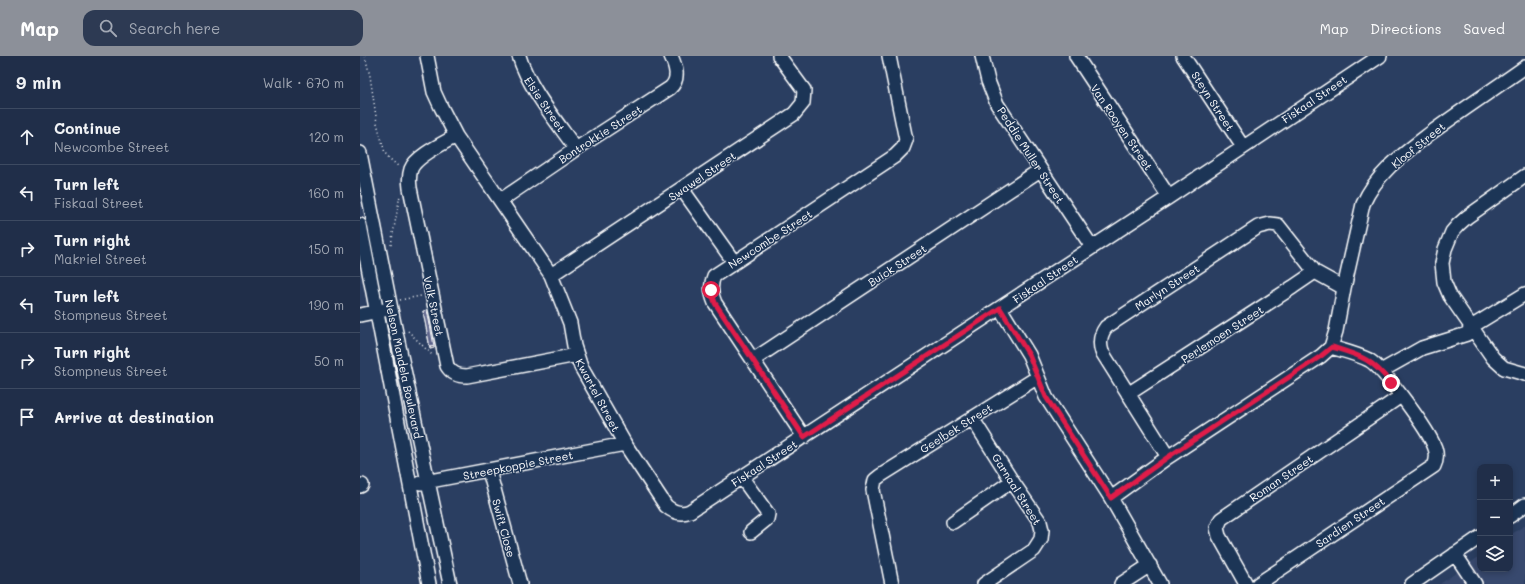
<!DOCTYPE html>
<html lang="en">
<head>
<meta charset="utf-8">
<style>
	:root { --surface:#202e49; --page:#2d3a53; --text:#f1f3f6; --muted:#a2a8b4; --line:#3d4a61; --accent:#8c9099 }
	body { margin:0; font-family:Mali,sans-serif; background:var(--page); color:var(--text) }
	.controls { position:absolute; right:12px; bottom:12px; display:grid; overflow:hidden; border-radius:8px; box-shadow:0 2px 6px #0003 }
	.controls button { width:36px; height:36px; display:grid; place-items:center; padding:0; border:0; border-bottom:1px solid var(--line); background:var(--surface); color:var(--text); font:20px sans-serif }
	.stop { position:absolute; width:12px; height:12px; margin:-9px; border:3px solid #e11d48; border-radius:50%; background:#fff }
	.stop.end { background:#e11d48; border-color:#fff; box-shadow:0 1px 4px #0008 }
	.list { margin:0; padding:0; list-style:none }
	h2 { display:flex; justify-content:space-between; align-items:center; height:52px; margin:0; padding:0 16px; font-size:17px }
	h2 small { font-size:13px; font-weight:400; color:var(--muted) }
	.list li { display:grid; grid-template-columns:26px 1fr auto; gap:12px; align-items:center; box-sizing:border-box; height:56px; padding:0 16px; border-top:1px solid var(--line) }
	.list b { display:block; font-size:15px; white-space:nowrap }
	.list p { margin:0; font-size:13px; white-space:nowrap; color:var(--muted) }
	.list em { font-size:13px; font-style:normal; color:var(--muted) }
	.icon { flex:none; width:22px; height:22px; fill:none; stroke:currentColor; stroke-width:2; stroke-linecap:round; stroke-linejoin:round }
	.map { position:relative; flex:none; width:1165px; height:528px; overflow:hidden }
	header { display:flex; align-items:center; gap:24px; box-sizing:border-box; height:56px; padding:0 20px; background:var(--accent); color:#fff }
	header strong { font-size:19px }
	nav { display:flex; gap:22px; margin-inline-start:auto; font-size:14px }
	.search { width:280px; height:36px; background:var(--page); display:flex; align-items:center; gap:10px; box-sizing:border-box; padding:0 14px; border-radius:12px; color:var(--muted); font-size:15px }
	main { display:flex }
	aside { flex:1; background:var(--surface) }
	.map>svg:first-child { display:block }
	.built { fill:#39496e }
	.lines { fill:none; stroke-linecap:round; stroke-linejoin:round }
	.minor-casing { stroke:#fff; stroke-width:16 }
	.path { stroke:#fff; stroke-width:1.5; stroke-dasharray:1 3; stroke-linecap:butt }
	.minor { stroke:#1d3557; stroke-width:13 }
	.wall { fill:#4f5678; stroke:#fff }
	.shaded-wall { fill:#404661; stroke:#fff }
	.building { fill:#5c648b; stroke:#fff }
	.route { stroke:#e11d48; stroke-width:5 }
	.labels { text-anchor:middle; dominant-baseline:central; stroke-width:3; stroke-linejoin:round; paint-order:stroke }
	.street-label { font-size:11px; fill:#fff; stroke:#1d3557 }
</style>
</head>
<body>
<header>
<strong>Map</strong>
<div class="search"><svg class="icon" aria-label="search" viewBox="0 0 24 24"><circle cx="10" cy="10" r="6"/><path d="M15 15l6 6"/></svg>Search here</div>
<nav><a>Map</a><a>Directions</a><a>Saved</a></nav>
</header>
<main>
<aside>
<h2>9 min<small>Walk · 670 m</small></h2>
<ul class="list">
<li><svg class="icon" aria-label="ahead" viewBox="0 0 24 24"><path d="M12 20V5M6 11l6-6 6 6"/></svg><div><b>Continue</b><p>Newcombe Street</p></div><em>120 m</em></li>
<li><svg class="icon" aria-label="left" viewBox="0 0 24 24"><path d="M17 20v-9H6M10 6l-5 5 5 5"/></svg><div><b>Turn left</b><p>Fiskaal Street</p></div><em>160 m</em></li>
<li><svg class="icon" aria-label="right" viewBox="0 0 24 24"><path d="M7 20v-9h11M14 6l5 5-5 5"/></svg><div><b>Turn right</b><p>Makriel Street</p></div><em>150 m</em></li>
<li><svg class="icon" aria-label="left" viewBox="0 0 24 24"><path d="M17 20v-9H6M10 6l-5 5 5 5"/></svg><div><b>Turn left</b><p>Stompneus Street</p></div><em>190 m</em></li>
<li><svg class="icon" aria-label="right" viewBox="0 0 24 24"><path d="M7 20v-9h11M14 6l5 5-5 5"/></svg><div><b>Turn right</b><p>Stompneus Street</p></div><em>50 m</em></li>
<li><svg class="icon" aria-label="arrive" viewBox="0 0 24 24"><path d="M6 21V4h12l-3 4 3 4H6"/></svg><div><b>Arrive at destination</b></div></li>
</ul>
</aside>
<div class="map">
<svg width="1165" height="528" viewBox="0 0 1165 528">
	<rect width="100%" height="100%" fill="#2a3e61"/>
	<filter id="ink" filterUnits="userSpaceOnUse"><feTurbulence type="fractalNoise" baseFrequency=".025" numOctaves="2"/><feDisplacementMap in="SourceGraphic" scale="8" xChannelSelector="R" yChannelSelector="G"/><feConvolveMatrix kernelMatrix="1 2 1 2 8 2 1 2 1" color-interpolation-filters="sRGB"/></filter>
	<g filter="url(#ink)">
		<path class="built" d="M1164 470H1165V528H1080L1120 500V513H1150V479Z"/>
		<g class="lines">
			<g class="minor-casing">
				<path id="minor" d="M67 0 74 36 80 49 96 80 191 219 210 267 214 290 221 311 265 388 306 450C313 456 321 459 330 455L809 141 1020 0
					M159 0C168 31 197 66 216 93
					M622 0 628 25 637 48 732 191
					M716 0 809 141
					M823 0 883 91
					M96 80C84 87 56 100 51 113 49 119 49 125 50 132L87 310C92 318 98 320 107 320L217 299
					M0 97 31 253 90 528
					M1165 120 1107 161 1098 169 1092 176 1085 193 1082 207 1084 226 1090 240 1133 302 1144 312 1165 318
					M322 133 374 206
					M141 144 216 93 310 32C320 23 316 11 311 0
					M0 169 69 528
					M191 219 434 58 443 47 444 34 419 0
					M640 252 669 299 686 341 751 442 800 528
					M0 259 24 254
					M1111 271 1165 238
					M971 291 976 275 984 232 1003 148C1017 116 1046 96 1072 76 1102 54 1134 33 1165 11
					M393 304 680 114
					M1021 315 1062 292 1107 278 1111 271
					M768 338 933 231 955 216
					M612 362 652 425 680 466 682 474 681 483 674 494 624 528
					M444 381 355 247C351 238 350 229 354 220L535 100 543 92 546 84 529 0
					M808 401 742 296C739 287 740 279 746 271L898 171 910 168 918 169 955 216 984 232
					M129 415 160 528
					M382 422 408 458 407 463 391 476
					M60 427 265 388
					M0 430 2 429
					M751 442 808 401 961 300 971 291C984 295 997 298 1009 304 1024 313 1069 375 1075 392 1077 398 1077 404 1074 410L898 528
					M1150 460 1165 449
					M593 466 652 425
					M1095 498 1115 528
					M532 528 513 434 515 424 520 420 678 321
					M761 528 790 509
					M886 528 859 480 857 472 861 463 1041 340
					M1052 528 1120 481"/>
			</g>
			<path class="path" d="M5 0 10 20 17 67 25 97 30 103 39 111
				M31 189 40 139
				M40 244 61 240
				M48 275 73 300"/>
			<use href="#minor" class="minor"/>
		</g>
		<path class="wall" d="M63 255 74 292 70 293Z"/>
		<path class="shaded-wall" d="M74 290V292L70 293V291Z"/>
		<path class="building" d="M67 254 74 290 70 291 63 255Z"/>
	</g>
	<g class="lines" filter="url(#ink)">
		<path class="route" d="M351 234 355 247 444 381 640 252 669 299 686 341 751 442 808 401 961 300 972 291C1001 300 1011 302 1031 327"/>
	</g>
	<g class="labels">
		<g class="street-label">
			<text transform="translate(954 43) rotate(-34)">Fiskaal Street</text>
			<text transform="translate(853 45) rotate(57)">Steyn Street</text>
			<text transform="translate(185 48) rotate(56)">Elsie Street</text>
			<text transform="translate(762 71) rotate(56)">Van Rooyen Street</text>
			<text transform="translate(240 78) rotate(-33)">Bontrokkie Street</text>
			<text transform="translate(1058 89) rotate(-39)">Kloof Street</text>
			<text transform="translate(671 99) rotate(57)">Peddie Muller Street</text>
			<text transform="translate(342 120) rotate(-34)">Swawel Street</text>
			<text transform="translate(410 183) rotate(-33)">Newcombe Street</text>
			<text transform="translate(537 209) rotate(-33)">Buick Street</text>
			<text transform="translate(685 223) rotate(-34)">Fiskaal Street</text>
			<text transform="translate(807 231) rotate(-33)">Marlyn Street</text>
			<text transform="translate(74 250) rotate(78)">Valk Street</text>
			<text transform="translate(862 278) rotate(-33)">Perlemoen Street</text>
			<text transform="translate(44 313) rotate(78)">Nelson Mandela Boulevard</text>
			<text transform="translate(238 339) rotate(62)">Kwartel Street</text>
			<text transform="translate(596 372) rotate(-32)">Geelbek Street</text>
			<text transform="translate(404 407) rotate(-33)">Fiskaal Street</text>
			<text transform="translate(158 409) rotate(-11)">Streepkoppie Street</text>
			<text transform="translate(921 422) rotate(-34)">Roman Street</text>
			<text transform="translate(657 433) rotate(58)">Garnaal Street</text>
			<text transform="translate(990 466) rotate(-34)">Sardien Street</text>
			<text transform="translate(144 472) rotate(75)">Swift Close</text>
		</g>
	</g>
</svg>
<div class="controls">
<button>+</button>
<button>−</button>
<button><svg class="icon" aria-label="layers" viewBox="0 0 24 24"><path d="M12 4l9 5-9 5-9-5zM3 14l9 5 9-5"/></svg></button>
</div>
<div class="stop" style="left:351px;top:234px"></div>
<div class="stop end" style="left:1031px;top:327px"></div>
</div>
</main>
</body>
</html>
